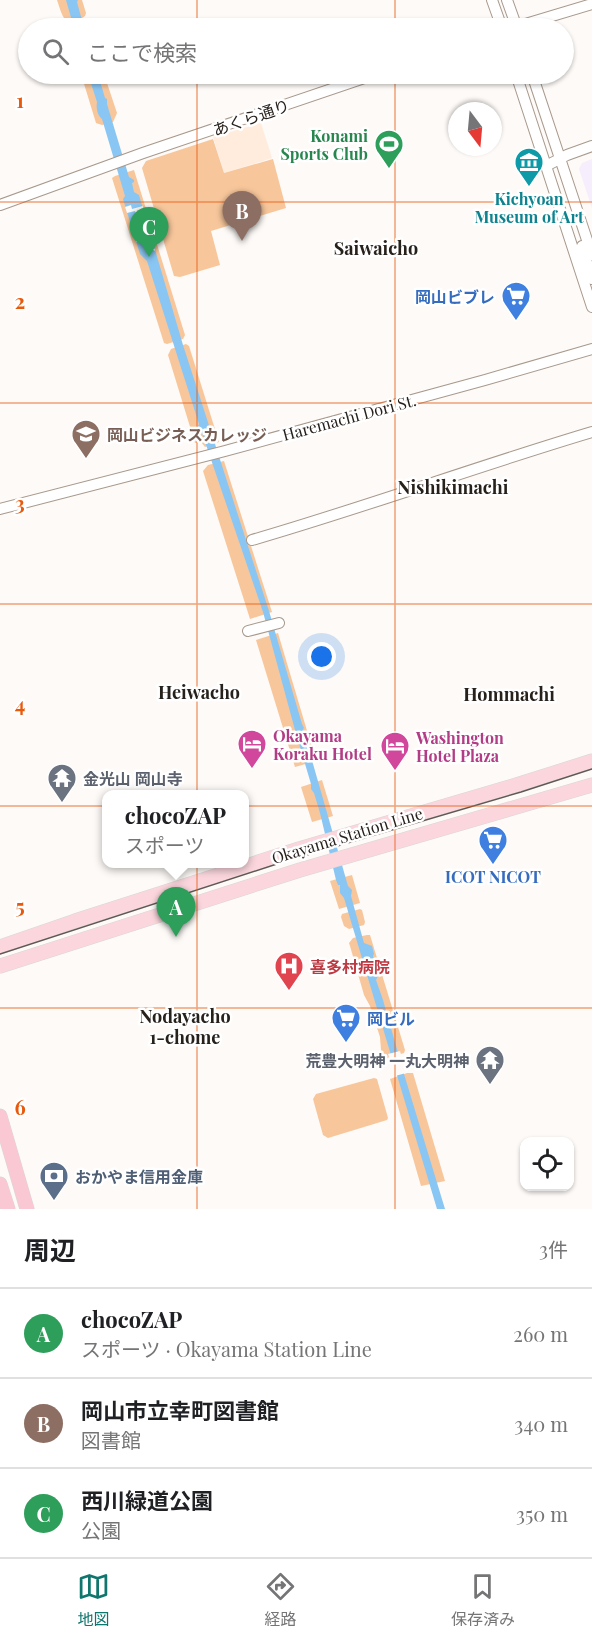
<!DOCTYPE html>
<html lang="ja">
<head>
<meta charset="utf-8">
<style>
	:root { --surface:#fff; --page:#f6f6f6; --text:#202124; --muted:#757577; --line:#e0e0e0; --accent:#0f766e }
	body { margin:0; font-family:"Playfair Display","Noto Sans JP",serif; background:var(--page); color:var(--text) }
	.controls { position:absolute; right:18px; bottom:18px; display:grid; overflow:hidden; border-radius:12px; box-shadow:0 2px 4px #0004 }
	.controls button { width:54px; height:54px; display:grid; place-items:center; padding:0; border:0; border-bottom:2px solid var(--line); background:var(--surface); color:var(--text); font:30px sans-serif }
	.compass { position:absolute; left:448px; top:102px; width:54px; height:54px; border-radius:50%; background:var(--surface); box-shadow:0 2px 4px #0004; rotate:164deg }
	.you { position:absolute; left:322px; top:657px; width:21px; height:21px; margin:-15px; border:4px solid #fff; border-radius:50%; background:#1a73e8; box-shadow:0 0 0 9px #1a73e833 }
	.badge { display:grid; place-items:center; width:39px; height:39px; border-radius:50%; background:var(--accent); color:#fff; font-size:20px; font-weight:700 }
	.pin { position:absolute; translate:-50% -50px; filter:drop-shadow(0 2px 3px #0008) }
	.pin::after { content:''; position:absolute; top:32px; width:21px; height:18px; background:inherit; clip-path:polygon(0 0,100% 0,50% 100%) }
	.popup { position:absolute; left:102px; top:790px; width:147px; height:78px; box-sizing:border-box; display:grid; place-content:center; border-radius:12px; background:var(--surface); filter:drop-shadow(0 2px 4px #0005); font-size:20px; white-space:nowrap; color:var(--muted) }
	.popup b { font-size:22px; color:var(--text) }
	.popup::after { content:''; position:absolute; left:50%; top:100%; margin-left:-12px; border:12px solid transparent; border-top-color:var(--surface) }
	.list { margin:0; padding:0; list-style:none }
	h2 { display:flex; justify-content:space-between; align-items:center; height:78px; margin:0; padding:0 24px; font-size:26px }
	h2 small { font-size:20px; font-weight:400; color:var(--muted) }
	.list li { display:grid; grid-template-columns:39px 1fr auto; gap:18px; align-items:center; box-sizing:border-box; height:90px; padding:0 24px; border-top:2px solid var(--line) }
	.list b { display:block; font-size:22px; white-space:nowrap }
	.list p { margin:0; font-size:20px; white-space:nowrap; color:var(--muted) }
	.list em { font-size:20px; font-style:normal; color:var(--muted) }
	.icon { flex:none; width:33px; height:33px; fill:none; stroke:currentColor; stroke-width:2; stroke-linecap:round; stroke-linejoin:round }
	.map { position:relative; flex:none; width:592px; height:1209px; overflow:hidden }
	.search { position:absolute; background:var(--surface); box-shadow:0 2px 4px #0004; left:18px; right:18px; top:18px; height:66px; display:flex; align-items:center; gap:15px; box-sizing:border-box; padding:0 21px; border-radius:33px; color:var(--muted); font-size:22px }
	.sheet { height:348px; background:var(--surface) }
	nav { display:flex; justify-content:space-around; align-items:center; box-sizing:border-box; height:84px; border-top:2px solid var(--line); background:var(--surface); font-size:16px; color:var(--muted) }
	nav a { display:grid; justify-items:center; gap:3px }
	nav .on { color:var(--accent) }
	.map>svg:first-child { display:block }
	.commercial { fill:#f6edfd }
	.built { fill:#ffecdd }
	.green { fill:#f7c69b }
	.water { fill:#89c6f3 }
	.pier { fill:#fdfaf7 }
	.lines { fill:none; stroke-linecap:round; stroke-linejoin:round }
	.tertiary-casing { stroke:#a8998c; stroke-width:12 }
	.primary-casing { stroke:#d8d7d6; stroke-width:15 }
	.trunk-casing { stroke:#d8d7d6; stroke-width:15 }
	.tertiary { stroke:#fff; stroke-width:10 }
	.primary { stroke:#fbd6dd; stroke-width:14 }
	.trunk { stroke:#fac8d2; stroke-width:14 }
	.tram { stroke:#5e5954; stroke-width:1.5 }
	.grid { fill:none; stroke:#e8590c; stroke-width:1.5; stroke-opacity:0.55 }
	.labels { text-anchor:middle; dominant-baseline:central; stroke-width:5; stroke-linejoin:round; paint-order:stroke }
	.street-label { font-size:16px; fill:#27211c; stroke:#fff }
	.leisure-label { font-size:16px; font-weight:bold; fill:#27864d; stroke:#fff; text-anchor:end }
	.culture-label { font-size:16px; font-weight:bold; fill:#0d838f; stroke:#fff }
	.shop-label { font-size:16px; font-weight:bold; fill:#366cbe; stroke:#fff; text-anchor:end }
	.education-label { font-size:16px; font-weight:bold; fill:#785e54; stroke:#fff; text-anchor:start }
	.hotel-label { font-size:16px; font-weight:bold; fill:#b23c85; stroke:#fff; text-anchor:start }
	.worship-label { font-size:16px; font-weight:bold; fill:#5b616d; stroke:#fff; text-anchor:start }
	.health-label { font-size:16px; font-weight:bold; fill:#be3a42; stroke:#fff; text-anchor:start }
	.service-label { font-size:16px; font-weight:bold; fill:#4e5e75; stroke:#fff; text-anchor:start }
	.neighbourhood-label { font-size:18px; font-weight:bold; fill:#27211c; stroke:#fff }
	.grid-label { font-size:20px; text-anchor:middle; font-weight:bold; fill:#e8590c; stroke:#fff; stroke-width:5; stroke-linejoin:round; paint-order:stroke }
</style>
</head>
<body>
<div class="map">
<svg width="592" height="1209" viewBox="0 0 592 1209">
	<rect width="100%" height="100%" fill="#fdfaf7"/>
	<path class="commercial" d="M592 159V208L579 169 582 163Z"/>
	<path class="built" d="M261 123 272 158 224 173 213 137Z"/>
	<path class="green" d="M57 0H82L86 13 85 16C65 30 63 18 57 0Z
		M81 74H104L117 113 113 122 102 125 96 123Z
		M213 139 224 173 273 159 286 208 211 231 220 265 180 277 174 276 142 168 146 161Z
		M134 170 185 335 183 339 167 344 164 343 112 178 115 176Z
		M186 344 189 346 219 442 205 447 201 442 195 443 168 355 171 349Z
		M224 461 272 612 250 619 203 471 208 465Z
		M278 633 316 761 295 767 256 640Z
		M322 780 333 816 312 822 301 787Z
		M352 875 360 903 339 909 330 881Z
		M360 909 362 910 365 922 364 925 349 929 344 926 341 917 342 914Z
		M367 935H370L405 1050 404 1053 384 1059 381 1050 380 1037 370 1006 364 995 350 946 349 943 353 938Z
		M407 1073H413L445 1181 421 1186 390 1079Z
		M374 1078 377 1079 388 1118 387 1120 328 1138 323 1135 313 1099 316 1094Z"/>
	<path class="water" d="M66 0H78L77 2 84 28H74Z
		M88 74H98L105 98 107 99V104L129 177 134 180V182L132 183 134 192 139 195 183 345 269 611 302 724 304 728 303 729 348 886 352 890 351 896 364 943 372 946 374 954 373 956 378 976 376 980 383 1000 404 1074 445 1209H437L344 898 340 893V885H338L336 880 320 813 314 793 311 789V784L295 730 263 612 202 433 198 432 197 428 199 424 147 261 140 254 123 199 125 196 102 119C97 115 96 107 97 102Z"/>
	<path class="pier" d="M131 205 132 209 143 206V212L139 214 140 219H143L144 221 148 220V223L145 224V226L141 228 144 237 152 235 153 237 145 240 147 244 155 249V251L145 245 144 243 141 244 140 241 136 242V240L142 238 140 230 135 231 134 227H132L131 226 137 224V221L138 220 135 211 127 213 125 207Z
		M400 1051 406 1073 395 1076 388 1054Z"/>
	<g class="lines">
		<g class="tertiary-casing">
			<path id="tertiary" d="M492 0 502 28
				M507 0 517 28
				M512 28 592 4
				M516 74 592 307
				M532 74 592 255
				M546 166 567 155 592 146
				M0 205 143 153 376 74
				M582 246 592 279
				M0 509 225 451 485 380 592 349
				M252 540C366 507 478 466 592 432
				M248 631 279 623"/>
		</g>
		<g class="primary-casing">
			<path id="primary" d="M0 947 75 921 299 849 513 786 592 761
				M0 966 300 870 592 785"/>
		</g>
		<g class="trunk-casing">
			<path id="trunk" d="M0 1116 27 1209
				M0 1184 8 1209"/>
		</g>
		<use href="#tertiary" class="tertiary"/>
		<use href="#primary" class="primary"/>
		<use href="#trunk" class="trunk"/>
		<path class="tram" d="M0 954 283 862 521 792 592 769"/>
	</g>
	<path class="grid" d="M197 0V28M395 0V28M197 74V1209M395 74V1209M0 202H592M0 403H592M0 604H592M0 806H592M0 1008H592"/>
	<defs>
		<g id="stadium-pin" transform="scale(1.5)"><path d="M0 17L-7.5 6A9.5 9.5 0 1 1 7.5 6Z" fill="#2e9e5b" stroke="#fff"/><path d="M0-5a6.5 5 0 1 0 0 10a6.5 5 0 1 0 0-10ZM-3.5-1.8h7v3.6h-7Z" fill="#fff"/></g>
		<g id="museum-pin" transform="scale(1.5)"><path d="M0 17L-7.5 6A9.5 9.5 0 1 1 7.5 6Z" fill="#0f9aa8" stroke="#fff"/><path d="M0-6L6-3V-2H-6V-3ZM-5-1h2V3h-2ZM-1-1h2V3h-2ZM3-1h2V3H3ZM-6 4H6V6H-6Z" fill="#fff"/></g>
		<g id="supermarket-pin" transform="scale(1.5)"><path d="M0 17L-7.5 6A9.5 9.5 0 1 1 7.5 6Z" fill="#3f7fe0" stroke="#fff"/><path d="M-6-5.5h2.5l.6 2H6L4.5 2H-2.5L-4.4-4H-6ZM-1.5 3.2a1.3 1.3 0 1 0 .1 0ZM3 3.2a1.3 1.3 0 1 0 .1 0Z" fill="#fff"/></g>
		<g id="university-pin" transform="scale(1.5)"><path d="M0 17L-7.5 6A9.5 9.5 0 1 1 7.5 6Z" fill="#8d6e63" stroke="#fff"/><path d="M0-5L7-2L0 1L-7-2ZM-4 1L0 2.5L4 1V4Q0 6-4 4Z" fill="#fff"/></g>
		<g id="hotel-pin" transform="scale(1.5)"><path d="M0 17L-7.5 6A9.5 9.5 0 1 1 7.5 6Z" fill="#d1479c" stroke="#fff"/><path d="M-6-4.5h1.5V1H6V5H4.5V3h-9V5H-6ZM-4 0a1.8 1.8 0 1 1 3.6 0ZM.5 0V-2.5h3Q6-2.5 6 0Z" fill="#fff"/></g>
		<g id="temple-pin" transform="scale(1.5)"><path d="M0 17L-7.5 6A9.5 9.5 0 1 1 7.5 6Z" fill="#6b7280" stroke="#fff"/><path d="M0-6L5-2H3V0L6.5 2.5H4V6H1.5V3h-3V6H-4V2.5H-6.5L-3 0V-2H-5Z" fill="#fff"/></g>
		<g id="hospital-pin" transform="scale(1.5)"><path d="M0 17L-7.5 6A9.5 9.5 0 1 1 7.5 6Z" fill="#e0444e" stroke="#fff"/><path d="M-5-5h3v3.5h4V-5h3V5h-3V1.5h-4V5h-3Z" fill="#fff"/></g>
		<g id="bank-pin" transform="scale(1.5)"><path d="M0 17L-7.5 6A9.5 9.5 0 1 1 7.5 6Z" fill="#5c6f8a" stroke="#fff"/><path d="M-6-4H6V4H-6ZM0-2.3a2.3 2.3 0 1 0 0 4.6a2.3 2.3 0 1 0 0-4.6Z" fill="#fff"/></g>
	</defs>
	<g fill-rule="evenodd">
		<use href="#stadium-pin" x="389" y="144"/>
		<use href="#museum-pin" x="529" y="162"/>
		<use href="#supermarket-pin" x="516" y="296"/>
		<use href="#university-pin" x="86" y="434"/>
		<use href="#hotel-pin" x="252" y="744"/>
		<use href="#hotel-pin" x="395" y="746"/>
		<use href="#temple-pin" x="62" y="778"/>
		<use href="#supermarket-pin" x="493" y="840"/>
		<use href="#hospital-pin" x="289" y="966"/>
		<use href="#supermarket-pin" x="346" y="1018"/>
		<use href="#temple-pin" x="490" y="1060"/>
		<use href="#bank-pin" x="54" y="1176"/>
	</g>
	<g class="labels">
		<g class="street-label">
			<text transform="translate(251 117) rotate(-19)">あくら通り</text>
			<text transform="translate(349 417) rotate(-15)">Haremachi Dori St.</text>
			<text transform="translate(347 835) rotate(-17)">Okayama Station Line</text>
		</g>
		<g class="leisure-label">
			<text x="368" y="135">Konami<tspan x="368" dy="18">Sports Club</tspan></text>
		</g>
		<g class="culture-label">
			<text x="529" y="198">Kichyoan<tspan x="529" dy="18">Museum of Art</tspan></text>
		</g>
		<g class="shop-label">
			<text x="495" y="296">岡山ビブレ</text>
			<text x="493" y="876" text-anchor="middle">ICOT NICOT</text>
			<text x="367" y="1018" text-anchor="start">岡ビル</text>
		</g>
		<g class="education-label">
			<text x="107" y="434">岡山ビジネスカレッジ</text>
		</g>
		<g class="hotel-label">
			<text x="273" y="735">Okayama<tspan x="273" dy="18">Koraku Hotel</tspan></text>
			<text x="416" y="737">Washington<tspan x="416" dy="18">Hotel Plaza</tspan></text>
		</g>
		<g class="worship-label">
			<text x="83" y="778">金光山 岡山寺</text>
			<text x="469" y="1060" text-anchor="end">荒豊大明神 一丸大明神</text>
		</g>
		<g class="health-label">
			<text x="310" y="966">喜多村病院</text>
		</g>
		<g class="service-label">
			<text x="75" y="1176">おかやま信用金庫</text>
		</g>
		<g class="neighbourhood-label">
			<text x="376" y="248">Saiwaicho</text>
			<text x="453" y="487">Nishikimachi</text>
			<text x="199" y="692">Heiwacho</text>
			<text x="509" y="694">Hommachi</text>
			<text x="185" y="1016">Nodayacho<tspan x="185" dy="21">1-chome</tspan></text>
		</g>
	</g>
	<g class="grid-label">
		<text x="20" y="108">1</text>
		<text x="20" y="309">2</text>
		<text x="20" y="511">3</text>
		<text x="20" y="712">4</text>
		<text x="20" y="914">5</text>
		<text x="20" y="1115">6</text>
	</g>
</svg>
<div class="controls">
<button><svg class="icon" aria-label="locate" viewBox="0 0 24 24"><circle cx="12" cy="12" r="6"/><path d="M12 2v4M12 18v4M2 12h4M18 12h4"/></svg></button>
</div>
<svg class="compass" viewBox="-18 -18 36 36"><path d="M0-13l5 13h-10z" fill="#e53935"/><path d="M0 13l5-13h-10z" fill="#757577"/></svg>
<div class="you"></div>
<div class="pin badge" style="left:176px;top:937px;background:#2e9e5b">A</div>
<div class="popup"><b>chocoZAP</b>スポーツ</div>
<div class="pin badge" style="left:242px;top:241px;background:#8d6e63">B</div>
<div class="pin badge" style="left:149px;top:257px;background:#2e9e5b">C</div>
<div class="search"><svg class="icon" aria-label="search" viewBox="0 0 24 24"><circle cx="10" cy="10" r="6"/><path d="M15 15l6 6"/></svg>ここで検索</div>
</div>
<section class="sheet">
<h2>周辺<small>3件</small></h2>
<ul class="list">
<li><span class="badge" style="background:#2e9e5b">A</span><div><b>chocoZAP</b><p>スポーツ · Okayama Station Line</p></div><em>260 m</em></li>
<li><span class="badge" style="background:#8d6e63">B</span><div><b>岡山市立幸町図書館</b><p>図書館</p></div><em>340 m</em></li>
<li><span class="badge" style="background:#2e9e5b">C</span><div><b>西川緑道公園</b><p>公園</p></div><em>350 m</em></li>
</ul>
</section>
<nav>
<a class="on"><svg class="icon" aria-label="map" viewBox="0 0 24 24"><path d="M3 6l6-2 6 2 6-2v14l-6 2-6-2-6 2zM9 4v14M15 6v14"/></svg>地図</a>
<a><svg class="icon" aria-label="directions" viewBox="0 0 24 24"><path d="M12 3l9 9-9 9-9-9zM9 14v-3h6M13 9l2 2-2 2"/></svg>経路</a>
<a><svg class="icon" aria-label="saved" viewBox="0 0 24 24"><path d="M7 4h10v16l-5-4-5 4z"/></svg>保存済み</a>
</nav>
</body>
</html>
